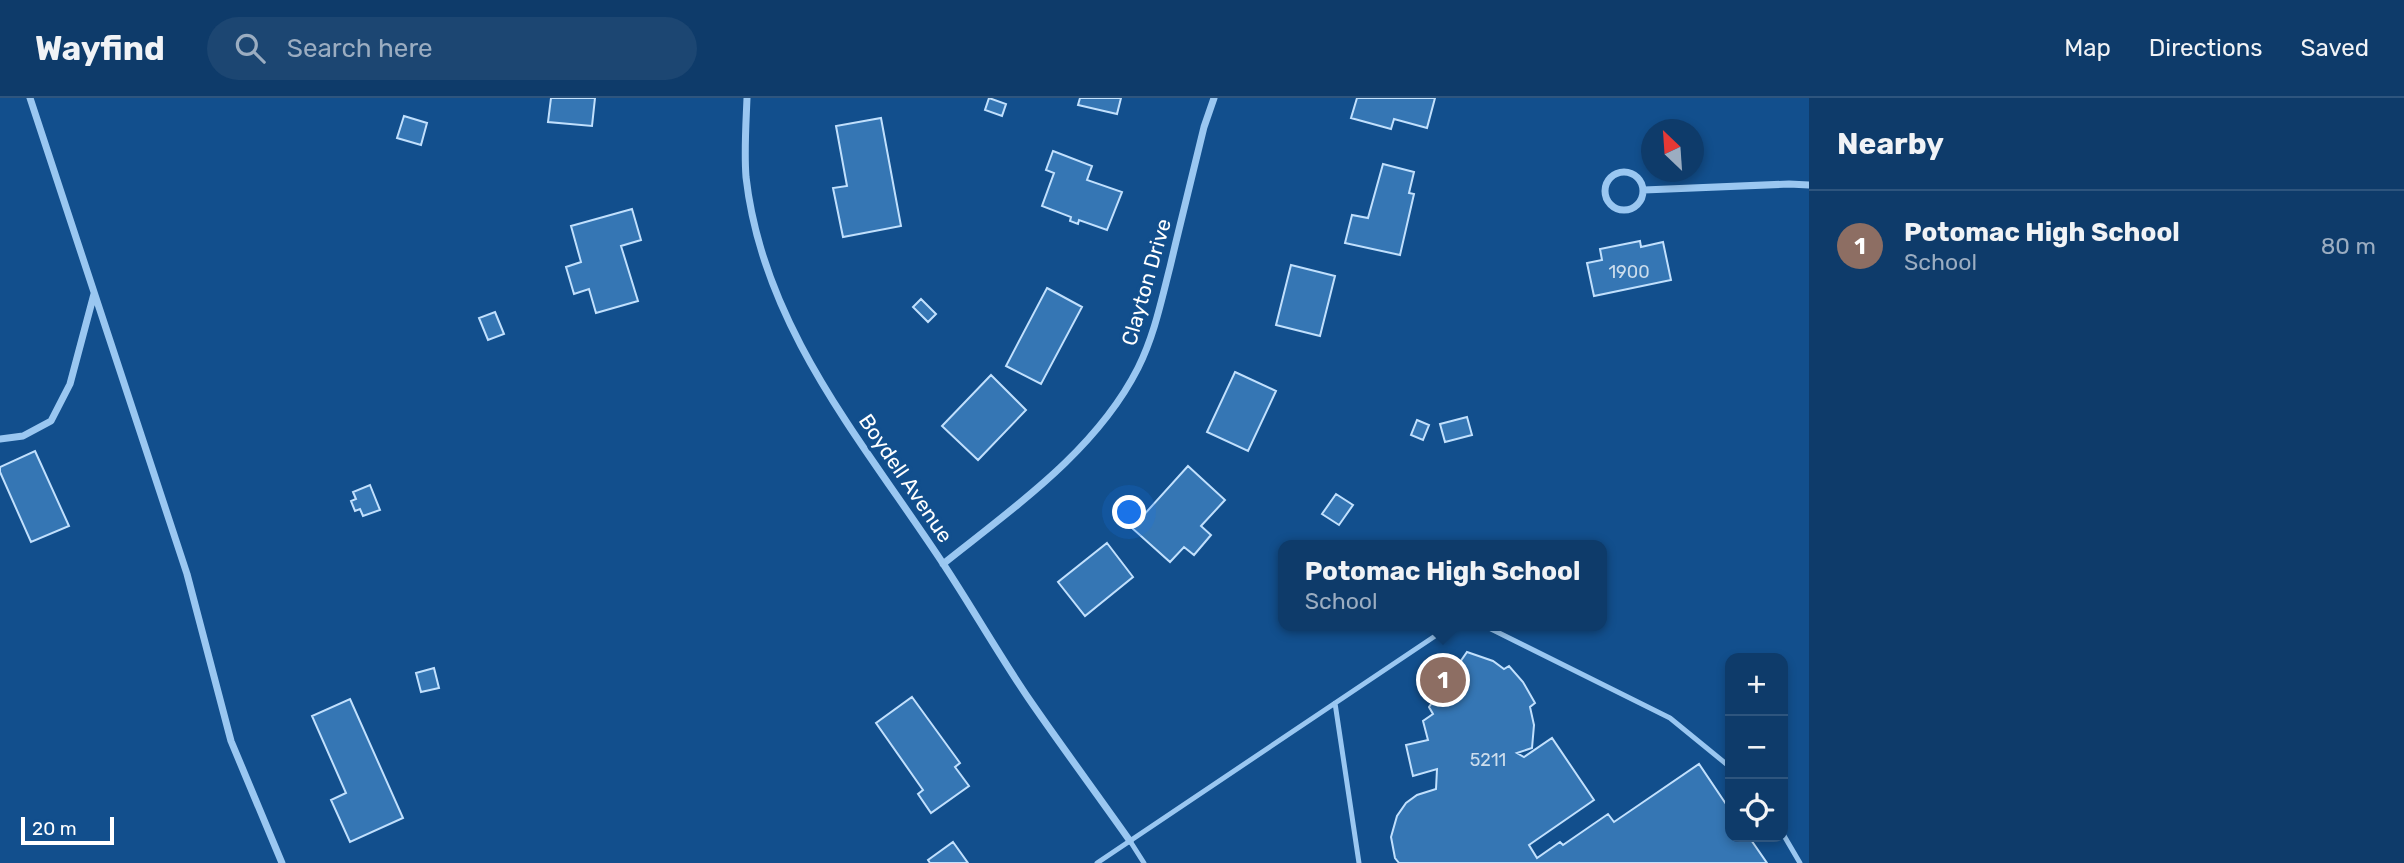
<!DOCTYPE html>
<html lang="en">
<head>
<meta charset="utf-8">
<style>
	:root { --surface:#0e3b6a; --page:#1c4672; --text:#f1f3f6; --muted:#9badc1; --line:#2e557e; --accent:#ffc65b }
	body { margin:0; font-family:Rubik,sans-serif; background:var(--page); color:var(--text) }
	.controls { position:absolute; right:21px; bottom:21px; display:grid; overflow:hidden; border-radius:14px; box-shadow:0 4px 10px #0003 }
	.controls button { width:63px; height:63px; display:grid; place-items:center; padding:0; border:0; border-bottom:2px solid var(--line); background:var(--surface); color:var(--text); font:35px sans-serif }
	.compass { position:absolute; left:1641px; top:21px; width:63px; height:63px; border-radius:50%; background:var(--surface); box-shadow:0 4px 10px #0003; rotate:335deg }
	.scale { position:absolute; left:21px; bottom:18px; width:93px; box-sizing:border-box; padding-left:7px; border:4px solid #fff; border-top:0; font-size:19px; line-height:24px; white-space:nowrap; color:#fff; -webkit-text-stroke:5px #124f8d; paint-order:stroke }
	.you { position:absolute; left:1130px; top:415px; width:24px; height:24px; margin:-18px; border:5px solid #fff; border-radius:50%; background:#1a73e8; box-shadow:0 0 0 10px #1a73e833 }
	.badge { display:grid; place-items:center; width:46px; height:46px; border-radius:50%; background:var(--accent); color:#fff; font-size:23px; font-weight:700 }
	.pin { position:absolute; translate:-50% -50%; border:4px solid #fff; box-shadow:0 2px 7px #0006 }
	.popup { position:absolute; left:1278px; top:442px; width:329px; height:91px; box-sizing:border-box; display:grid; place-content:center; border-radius:14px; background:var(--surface); filter:drop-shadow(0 2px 5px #0005); font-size:23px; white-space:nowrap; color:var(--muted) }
	.popup b { font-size:26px; color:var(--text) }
	.popup::after { content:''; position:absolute; left:50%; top:100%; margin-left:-14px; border:14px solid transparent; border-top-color:var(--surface) }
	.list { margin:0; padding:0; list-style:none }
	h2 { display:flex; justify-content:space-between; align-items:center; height:91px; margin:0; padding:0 28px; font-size:30px }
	h2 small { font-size:23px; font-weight:400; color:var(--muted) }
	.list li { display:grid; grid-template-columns:46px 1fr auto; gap:21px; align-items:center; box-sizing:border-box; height:112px; padding:0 28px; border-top:2px solid var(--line) }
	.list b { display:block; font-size:26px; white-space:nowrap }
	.list p { margin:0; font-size:23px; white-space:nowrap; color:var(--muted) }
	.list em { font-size:23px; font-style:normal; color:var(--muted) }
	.icon { flex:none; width:38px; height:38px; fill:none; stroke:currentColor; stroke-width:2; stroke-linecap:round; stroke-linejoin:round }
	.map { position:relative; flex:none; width:1809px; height:765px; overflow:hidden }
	header { display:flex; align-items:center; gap:42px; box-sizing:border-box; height:98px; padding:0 35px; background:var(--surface); border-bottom:2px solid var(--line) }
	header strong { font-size:33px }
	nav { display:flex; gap:38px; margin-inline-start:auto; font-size:24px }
	.search { width:490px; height:63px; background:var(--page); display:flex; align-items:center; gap:18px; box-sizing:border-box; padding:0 24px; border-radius:38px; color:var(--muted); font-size:26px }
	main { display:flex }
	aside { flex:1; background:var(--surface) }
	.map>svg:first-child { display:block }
	.building { fill:#3576b4; stroke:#c1e0fd; stroke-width:2 }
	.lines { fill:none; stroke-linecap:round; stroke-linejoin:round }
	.service { stroke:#9ac7f1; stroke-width:5 }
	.minor { stroke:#9ac7f1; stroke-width:7 }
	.labels { text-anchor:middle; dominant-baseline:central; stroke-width:7; stroke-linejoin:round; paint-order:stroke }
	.number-label { font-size:18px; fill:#ccddec }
	.street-label { font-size:21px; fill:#fff; stroke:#124f8d }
</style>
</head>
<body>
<header>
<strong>Wayfind</strong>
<div class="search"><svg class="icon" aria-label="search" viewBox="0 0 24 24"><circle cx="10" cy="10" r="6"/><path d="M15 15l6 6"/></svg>Search here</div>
<nav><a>Map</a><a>Directions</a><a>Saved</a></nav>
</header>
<main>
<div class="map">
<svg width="1809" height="765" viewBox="0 0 1809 765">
	<rect width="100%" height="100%" fill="#124f8d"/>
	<path class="building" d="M551 0H595L592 28 548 24Z
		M989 0 1006 6 1002 18 985 12Z
		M1080 0H1121L1117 16 1078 7Z
		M1357 0H1435L1427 30 1394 21 1391 31 1351 20Z
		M404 18 427 25 421 47 397 40Z
		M881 20 901 128 843 139 833 90 847 88 836 28Z
		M1053 53 1092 68 1087 82 1122 94 1107 132 1079 122 1078 126 1070 123 1071 119 1042 108 1054 75 1046 72Z
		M1383 66 1414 74 1409 95 1414 96 1400 157 1345 145 1352 117 1368 120Z
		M632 111 641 142 621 148 638 203 596 215 589 191 574 196 566 169 581 164 571 128Z
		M1640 143 1641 149 1663 144 1671 182 1594 198 1587 165 1602 162 1600 151Z
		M1291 167 1335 178 1320 238 1276 227Z
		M1047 190 1082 209 1041 286 1006 268Z
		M921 201 936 216 928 224 913 209Z
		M495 214 504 236 488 242 479 220Z
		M1235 274 1276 293 1248 353 1207 334Z
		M991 277 1026 312 978 362 942 328Z
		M1467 319 1472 337 1445 344 1440 326Z
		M1417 322 1429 327 1423 342 1411 337Z
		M35 353 69 428 31 444 0 374V369Z
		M1188 368 1225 402 1201 428 1211 437 1194 457 1184 449 1170 464 1132 430Z
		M370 387 380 412 363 418 360 411 355 413 351 403 356 401 353 394Z
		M1336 396 1353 407 1339 427 1322 416Z
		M1107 445 1133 479 1085 518 1058 484Z
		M1467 554 1493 563 1504 571 1509 568 1523 584 1535 605 1530 609 1534 627 1532 650 1517 655 1524 659 1552 640 1594 702 1529 747 1537 760 1560 744 1563 747 1608 716 1614 724 1699 666 1730 712V739H1749L1767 765H1399L1395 760 1391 739 1397 718 1406 705 1417 697 1436 691 1437 671 1413 678 1406 647 1428 642 1423 623 1433 616 1429 609Z
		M1467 554 1493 563 1504 571 1509 568 1523 584 1535 605 1530 609 1534 627 1532 650 1517 655 1524 659 1552 640 1594 702 1529 747 1537 760 1560 744 1563 747 1608 716 1614 724 1699 666 1730 712V739H1749L1767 765H1399L1395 760 1391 739 1397 718 1406 705 1417 697 1436 691 1437 671 1413 678 1406 647 1428 642 1423 623 1433 616 1429 609Z
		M434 570 439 590 421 594 416 575Z
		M912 599 960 665 955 669 969 688 931 715 918 696 923 692 876 625Z
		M350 601 403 720 350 744 331 702 346 695 312 618Z
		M953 744 968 765H930L928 762Z"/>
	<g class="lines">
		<path class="service" d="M1485 528 1670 620 1730 669
			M1335 605 1359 765
			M1783 736 1800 765
			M1130 743 1144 765
			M1097 765 1450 528"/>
		<path class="minor" d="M30 0 187 476 231 643 282 765
			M747 0C746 26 744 53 746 79 763 230 864 345 944 467 973 511 999 557 1029 601 1062 649 1097 696 1130 743
			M1605 93a19 19 0 1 1 38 0a19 19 0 1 1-38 0Z
			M1644 92 1789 86 1809 87
			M0 341 23 338 51 323 70 286 94 196
			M943 466C1013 410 1096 353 1138 270 1154 238 1161 204 1170 169 1181 122 1193 75 1204 29L1214 0"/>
	</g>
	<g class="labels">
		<g class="number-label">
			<text x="1629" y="174">1900</text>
			<text x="1488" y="662">5211</text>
		</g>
		<g class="street-label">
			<text transform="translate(1146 184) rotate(-74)">Clayton Drive</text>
			<text transform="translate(906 380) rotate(56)">Boydell Avenue</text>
		</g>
	</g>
</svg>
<div class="controls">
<button>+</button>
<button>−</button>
<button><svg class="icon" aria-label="locate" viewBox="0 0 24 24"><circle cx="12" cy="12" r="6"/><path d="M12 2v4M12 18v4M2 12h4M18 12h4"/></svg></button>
</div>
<svg class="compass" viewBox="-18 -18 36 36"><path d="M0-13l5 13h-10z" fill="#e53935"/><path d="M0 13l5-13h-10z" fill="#9badc1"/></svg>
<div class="scale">20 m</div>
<div class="you"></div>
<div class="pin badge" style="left:1443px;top:582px;background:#8d6e63">1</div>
<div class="popup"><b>Potomac High School</b>School</div>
</div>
<aside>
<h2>Nearby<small></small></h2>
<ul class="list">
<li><span class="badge" style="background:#8d6e63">1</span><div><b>Potomac High School</b><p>School</p></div><em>80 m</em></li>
</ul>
</aside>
</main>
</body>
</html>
